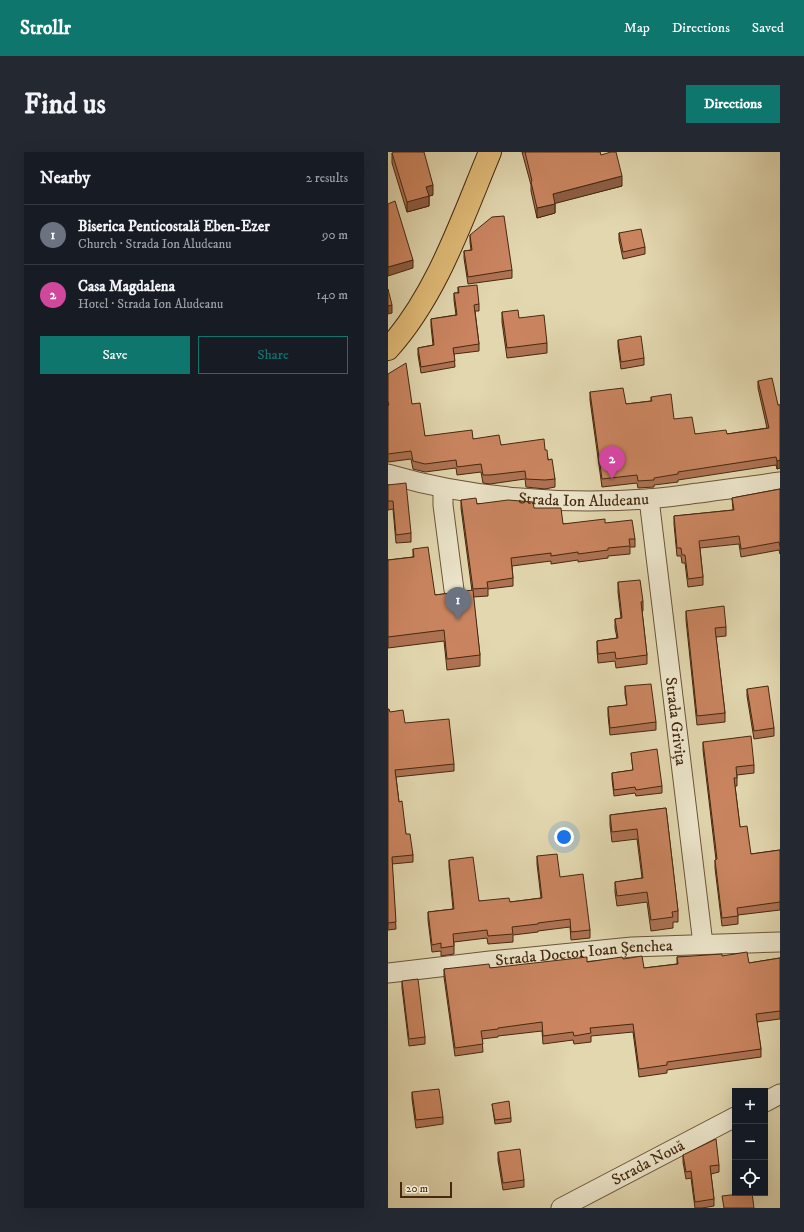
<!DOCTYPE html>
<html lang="en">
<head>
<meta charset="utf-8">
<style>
	:root { --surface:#171b24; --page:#242831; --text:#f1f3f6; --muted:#9ea1a6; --line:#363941; --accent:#0f766e }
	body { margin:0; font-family:"IM FELL DW Pica",serif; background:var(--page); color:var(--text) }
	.controls { position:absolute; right:12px; bottom:12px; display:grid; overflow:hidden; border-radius:0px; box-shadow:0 4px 16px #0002 }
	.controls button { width:36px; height:36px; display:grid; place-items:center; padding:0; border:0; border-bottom:1px solid var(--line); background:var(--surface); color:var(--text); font:20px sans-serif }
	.scale { position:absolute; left:12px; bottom:10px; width:52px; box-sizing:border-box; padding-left:4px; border:2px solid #45280f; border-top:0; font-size:11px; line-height:14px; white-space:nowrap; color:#45280f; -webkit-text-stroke:3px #ece5cb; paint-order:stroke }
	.you { position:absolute; left:176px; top:685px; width:14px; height:14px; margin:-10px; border:3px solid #fff; border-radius:50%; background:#1a73e8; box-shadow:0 0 0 6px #1a73e833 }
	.badge { display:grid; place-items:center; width:26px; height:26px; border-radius:50%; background:var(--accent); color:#fff; font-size:13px; font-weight:700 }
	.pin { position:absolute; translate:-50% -33px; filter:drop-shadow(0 1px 2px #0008) }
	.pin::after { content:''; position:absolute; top:21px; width:14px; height:12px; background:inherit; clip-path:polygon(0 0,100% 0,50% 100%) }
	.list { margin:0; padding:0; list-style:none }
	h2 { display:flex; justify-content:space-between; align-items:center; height:52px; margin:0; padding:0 16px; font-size:17px }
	h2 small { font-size:13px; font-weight:400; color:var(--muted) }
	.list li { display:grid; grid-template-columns:26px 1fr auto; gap:12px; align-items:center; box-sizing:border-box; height:60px; padding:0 16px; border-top:1px solid var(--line) }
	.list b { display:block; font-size:15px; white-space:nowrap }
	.list p { margin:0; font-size:13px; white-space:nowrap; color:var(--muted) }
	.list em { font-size:13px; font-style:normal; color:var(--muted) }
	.actions { display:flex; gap:8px; padding:12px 16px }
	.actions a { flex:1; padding:9px 0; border:1px solid var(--accent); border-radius:0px; text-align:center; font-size:14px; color:var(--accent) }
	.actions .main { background:var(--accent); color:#fff }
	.icon { flex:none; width:22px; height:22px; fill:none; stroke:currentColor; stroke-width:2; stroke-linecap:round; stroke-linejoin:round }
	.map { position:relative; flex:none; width:392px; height:1056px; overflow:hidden; border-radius:0px }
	header { display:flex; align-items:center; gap:24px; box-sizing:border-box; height:56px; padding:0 20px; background:var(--accent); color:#fff }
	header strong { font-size:19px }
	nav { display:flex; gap:22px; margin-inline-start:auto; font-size:14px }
	.intro { display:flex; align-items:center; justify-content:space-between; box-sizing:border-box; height:96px; padding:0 24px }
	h1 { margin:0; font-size:28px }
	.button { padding:10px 18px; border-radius:0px; background:var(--accent); color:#fff; font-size:14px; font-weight:700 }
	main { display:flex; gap:24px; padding:0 24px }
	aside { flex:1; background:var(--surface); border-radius:0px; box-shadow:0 4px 16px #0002 }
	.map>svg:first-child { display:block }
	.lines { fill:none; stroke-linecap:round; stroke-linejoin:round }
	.minor-casing { stroke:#6c5437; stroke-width:21 }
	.major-casing { stroke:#45280f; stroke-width:24 }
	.minor { stroke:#ece5cb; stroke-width:19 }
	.major { stroke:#e1bc78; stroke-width:22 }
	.wall { fill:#ae7253; stroke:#45280f }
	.shaded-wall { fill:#8d5d43; stroke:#45280f }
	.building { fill:#ca8560; stroke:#45280f }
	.labels { text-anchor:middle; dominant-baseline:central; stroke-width:3; stroke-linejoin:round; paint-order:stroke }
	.street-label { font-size:16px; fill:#45280f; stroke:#ece5cb }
</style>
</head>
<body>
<header>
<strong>Strollr</strong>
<nav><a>Map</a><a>Directions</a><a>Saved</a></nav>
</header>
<div class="intro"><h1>Find us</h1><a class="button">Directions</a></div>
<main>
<aside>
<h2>Nearby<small>2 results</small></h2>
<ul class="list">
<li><span class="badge" style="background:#6b7280">1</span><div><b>Biserica Penticostală Eben-Ezer</b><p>Church · Strada Ion Aludeanu</p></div><em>90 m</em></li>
<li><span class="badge" style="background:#d1479c">2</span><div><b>Casa Magdalena</b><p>Hotel · Strada Ion Aludeanu</p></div><em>140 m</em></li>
</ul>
<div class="actions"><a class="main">Save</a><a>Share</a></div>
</aside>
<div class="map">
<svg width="392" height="1056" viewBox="0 0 392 1056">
	<rect width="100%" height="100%" fill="#e2d7af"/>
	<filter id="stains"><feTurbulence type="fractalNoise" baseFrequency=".005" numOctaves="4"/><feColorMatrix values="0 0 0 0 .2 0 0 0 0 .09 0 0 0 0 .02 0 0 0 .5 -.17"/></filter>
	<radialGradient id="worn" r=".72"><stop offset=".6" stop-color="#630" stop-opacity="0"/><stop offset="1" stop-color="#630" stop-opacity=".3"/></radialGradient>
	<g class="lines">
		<g class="minor-casing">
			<g id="minor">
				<path id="s1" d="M0 322C82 346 174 353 259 347 276 346 294 343 311 341 338 337 365 334 392 330"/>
				<path d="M55 336V353L66 438"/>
				<path id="s2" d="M261 347 315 792"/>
				<path id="s3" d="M0 821 102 809 244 795 392 790"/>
				<path d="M377 950 392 942"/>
				<path id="s4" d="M173 1056 347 965"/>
			</g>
		</g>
		<g class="major-casing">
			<path id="major" d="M0 197C49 143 74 67 102 0"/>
		</g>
		<use href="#minor" class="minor"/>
		<use href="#major" class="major"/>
	</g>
	<path class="wall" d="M134 0H212L213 3 234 34 167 51V61L149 66 143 39V33Z
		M4 1 45 43 41 44V54L19 60 4 11Z
		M231 81 257 95V102L235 107 231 88Z
		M82 83 124 118V126L80 132 76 106V99L83 98 82 90Z
		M70 135 91 152V159H87L91 192V199L66 202 67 215 33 221 30 203V196L45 193 43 174V167L68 163 66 148V141H70Z
		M114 160 131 166 159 191V201L119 206 114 170Z
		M230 188 256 206V213L233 217 230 195Z
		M0 222 24 252 37 284 85 287 113 293 157 298 167 327V335L157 337 138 335 137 327 102 332 95 331 93 320 69 323 68 316 37 320 25 317 23 307 0 310Z
		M370 229 390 253H392V316L389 317 388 313 290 328V330L266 333V335L250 336 249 331 214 335 202 248V240L238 252 263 249V245L286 267 307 282H339L379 276 370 236Z
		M0 333 23 381V390L8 391 5 357 0 358Z
		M392 337V402L391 398 353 405 351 392 312 396 315 425V433L300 435 297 411H294L293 404H289L286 372V364L345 358 344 346Z
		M73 348 89 352 146 356 175 372 217 371 247 387V395H242V402L220 404V406L190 410V408L163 412V409L124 414 125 426V434L100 437V444L85 445 92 503V514L59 518 56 489 0 496V408L25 405V397L47 443 84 439 73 356Z
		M230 430 255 449V459H254L259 503V512L228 516 227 509 210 511 209 498V489L229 486 227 476V467L233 466 230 440Z
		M298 459 338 475V484L328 485 337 561V570L309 573 298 468Z
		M237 534 268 570V578L222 583 220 563V555L239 553 237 542Z
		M359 537 386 576V584L366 587 359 544Z
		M0 557 2 560 17 571 66 612V619L8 625 11 650 18 682 25 703V710L4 712 8 777 0 778Z
		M315 590 366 613V621L349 623V634H347L352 675 363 702 392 698V758L350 763V772L334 774 327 716V708H328L315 598Z
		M243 601 274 634V641L248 644 247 641 226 644 224 627V621L245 618Z
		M278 656 290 759V770H285V776L263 779 259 750 229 754 227 740V730L254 726 249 687 224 690 222 673V663Z
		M149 704 172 725 202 778V786L183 788 182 775 150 779V780L125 783V790L100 792 99 786 66 790V802L53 804V799L44 800 40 768V760L65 757 61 715V708L91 749 122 750 153 746 149 712Z
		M334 804 361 811 392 806V867L369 870 373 897V905L279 918V921L251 925 245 880 203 884V890L186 892 185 888 155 892 154 879 110 884V885L94 887 95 900 67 904 56 825V817L102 816 199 810 235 807 256 816 289 812V805Z
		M14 829 37 885V892L21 894 14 836Z
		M24 940 55 965V972L28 976 24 947Z
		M104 952 123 966V970L107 972Z
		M110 1000 136 1028V1035L115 1038 110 1008Z
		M295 1003 331 1013V1020L323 1022 326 1047V1054L314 1056H307L303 1026 298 1027 295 1010Z"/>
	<path class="shaded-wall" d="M234 24V34L165 52V42Z
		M45 33V43L41 44V54L19 60V50L38 35Z
		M167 52V61L149 66V56Z
		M25 108V116L0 124V115Z
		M4 153V161L0 162V154Z
		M392 308V316L389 317V309Z"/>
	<path class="building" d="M6 0H36L45 33 38 35 41 44 19 50 4 1Z
		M137 0H212L213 3 223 0H228L234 24 165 42 167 52 149 56 143 30 144 29Z
		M7 49 25 108 0 115V52Z
		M116 64 124 118 80 125 76 99 84 98 82 83 104 65Z
		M253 77 257 95 235 100 231 81Z
		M89 133 91 152 86 153 91 192 65 196 67 209 33 215 30 196 46 193 43 167 69 163 66 141H71L70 135Z
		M0 137 4 153 0 154Z
		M130 158 131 166 156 163 159 191 119 196 114 160Z
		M253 184 256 206 233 210 230 188Z
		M18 211 24 252 32 251 37 284 84 278 85 287 111 283 113 293 156 287 157 298H159L160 308 164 307 167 327 157 328 138 327 137 319 102 323H95L93 312 69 315 68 308 37 312 25 309 23 299 0 302V254L1 253 0 249V222Z
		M384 226 390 253H392V308L389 309 388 305 290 320V322L266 326V328L250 329 249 323 214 327 202 240 235 236 238 252 264 249 263 245 283 242 286 267 304 265 307 282 338 278 339 282 381 276 370 229Z
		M18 331 23 381 8 383 5 349H0V333Z
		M392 337V394L391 390 353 397 351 384 311 389 315 425 300 427 297 403H294L293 396H289L286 364 346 358 344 346Z
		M88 346 89 352 120 348 145 350 146 356H173L175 372 217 367V371L244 368 247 387H241L242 394 220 396V398L190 402V400L163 404V401L123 406 125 426 99 430 100 436 85 437 73 348Z
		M40 395 47 443 85 438 92 503 59 507 56 478 0 485V408L26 405 25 397Z
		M252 428 255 449 253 450 259 503 228 507 227 500 210 502 209 489 230 486 227 467 234 466 230 430Z
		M336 454 338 475 327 476 337 561 309 564 298 459Z
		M263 532 268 570 222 576 220 555 239 553 237 534Z
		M380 534 386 576 366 579 359 537Z
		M0 557H1L2 560 15 558 17 571 61 567 66 612 7 618 11 650 14 649 18 682H22L25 703 4 705 8 770 0 771Z
		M363 584 366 613 348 615 349 626H346L352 675 359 674 363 702 392 698V750L349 756 350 764 334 766 327 708 329 707 315 590Z
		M269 597 274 634 248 638 247 635 226 638 224 621 245 618 243 601Z
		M278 656 290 759 284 760 285 765 263 768 259 740 229 744 227 730 255 726 249 677 224 680 222 663Z
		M169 702 172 725 195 722 202 778 183 780 182 767 150 771V772L124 775 125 782 100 784 99 778 65 782 66 794 53 796V791L44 793 40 760 66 757 61 708 85 705 91 749 121 746 122 750 154 746 149 704Z
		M359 800 361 811 392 806V859L368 862 373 897 279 910V913L251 917 245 872 202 876 203 881 186 884 185 880 155 884 154 870 110 876V877L93 879 95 892 67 896 56 817 101 812 102 816 199 805V810L234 805 235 807 254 804 256 816 290 812 289 805 334 802V804Z
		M30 827 37 885 21 887 14 829Z
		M51 937 55 965 28 968 24 940Z
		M121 949 123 966 107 968 104 952Z
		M328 987 331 1013 322 1014 326 1047 307 1050 303 1019 298 1020 295 1003Z
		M132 997 136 1028 115 1031 110 1000Z
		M360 1041H364L366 1056H336L334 1044Z"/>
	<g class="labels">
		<g class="street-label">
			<text stroke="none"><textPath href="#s1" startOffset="198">Strada Ion Aludeanu</textPath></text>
			<text stroke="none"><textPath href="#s2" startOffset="224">Strada Grivița</textPath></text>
			<text stroke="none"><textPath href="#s3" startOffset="197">Strada Doctor Ioan Șenchea</textPath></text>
			<text stroke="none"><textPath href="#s4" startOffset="98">Strada Nouă</textPath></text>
		</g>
	</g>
	<rect width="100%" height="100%" filter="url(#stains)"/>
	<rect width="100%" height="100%" fill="url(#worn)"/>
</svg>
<div class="controls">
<button>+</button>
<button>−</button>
<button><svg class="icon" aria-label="locate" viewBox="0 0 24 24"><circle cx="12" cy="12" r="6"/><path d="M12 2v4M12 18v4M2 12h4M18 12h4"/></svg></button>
</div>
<div class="scale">20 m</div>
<div class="you"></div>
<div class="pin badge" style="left:70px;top:468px;background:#6b7280">1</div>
<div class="pin badge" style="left:224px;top:327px;background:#d1479c">2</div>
</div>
</main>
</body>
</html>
